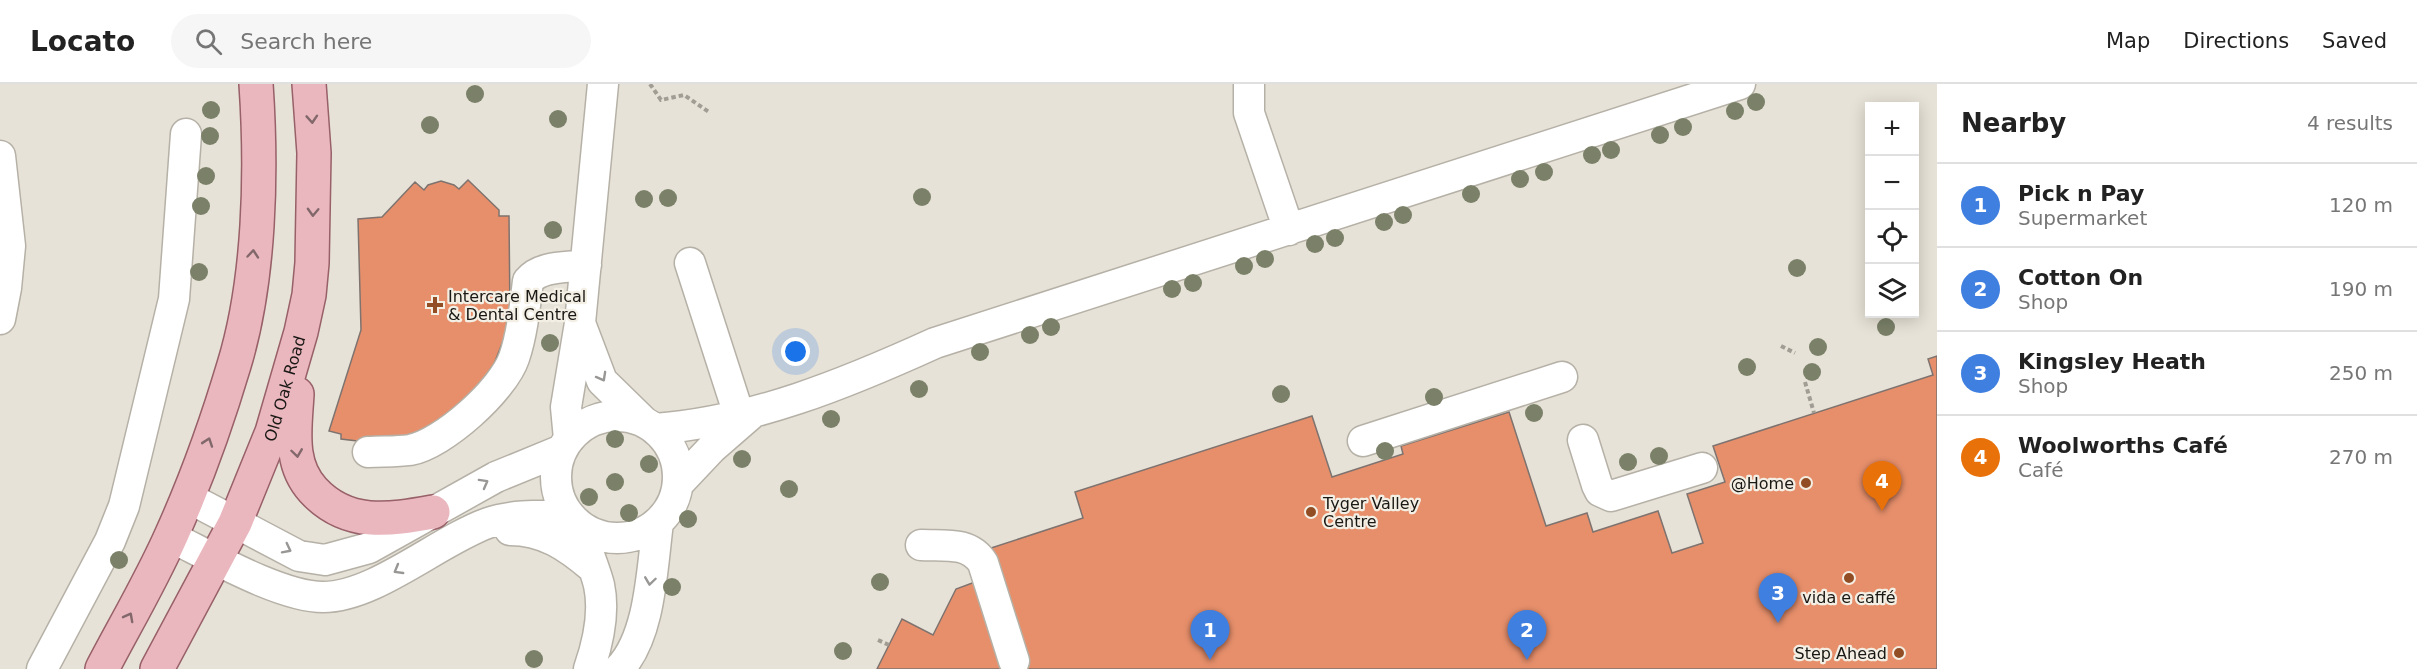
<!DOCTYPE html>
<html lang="en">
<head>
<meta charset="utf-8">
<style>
	:root { --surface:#fff; --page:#f6f6f6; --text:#222; --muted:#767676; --line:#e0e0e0; --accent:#b45309 }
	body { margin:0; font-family:"DejaVu Sans",sans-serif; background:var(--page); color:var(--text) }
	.controls { position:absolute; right:18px; top:18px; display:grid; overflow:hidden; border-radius:0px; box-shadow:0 3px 15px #0003 }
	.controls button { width:54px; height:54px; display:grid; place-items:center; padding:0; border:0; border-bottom:2px solid var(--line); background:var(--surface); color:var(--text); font:30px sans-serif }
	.you { position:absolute; left:796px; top:268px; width:21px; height:21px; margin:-15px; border:4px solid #fff; border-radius:50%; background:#1a73e8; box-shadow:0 0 0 9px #1a73e833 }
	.badge { display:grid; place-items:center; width:39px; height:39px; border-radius:50%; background:var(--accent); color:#fff; font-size:20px; font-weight:700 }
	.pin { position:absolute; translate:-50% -50px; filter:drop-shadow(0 2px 3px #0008) }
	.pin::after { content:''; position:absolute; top:32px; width:21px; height:18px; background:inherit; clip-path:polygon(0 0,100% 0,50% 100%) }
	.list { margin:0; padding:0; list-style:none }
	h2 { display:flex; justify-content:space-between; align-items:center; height:78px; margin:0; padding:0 24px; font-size:26px }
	h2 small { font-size:20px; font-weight:400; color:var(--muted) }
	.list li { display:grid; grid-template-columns:39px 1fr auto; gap:18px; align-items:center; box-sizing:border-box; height:84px; padding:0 24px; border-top:2px solid var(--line) }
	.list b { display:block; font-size:22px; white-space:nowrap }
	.list p { margin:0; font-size:20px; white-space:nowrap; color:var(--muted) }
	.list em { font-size:20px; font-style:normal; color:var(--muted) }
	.icon { flex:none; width:33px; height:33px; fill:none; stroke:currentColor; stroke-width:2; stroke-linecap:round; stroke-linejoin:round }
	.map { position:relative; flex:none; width:1937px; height:585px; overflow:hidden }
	header { display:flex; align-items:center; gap:36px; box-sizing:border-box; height:84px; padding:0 30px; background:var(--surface); border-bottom:2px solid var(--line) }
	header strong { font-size:28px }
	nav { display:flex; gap:33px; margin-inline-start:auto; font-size:21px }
	.search { width:420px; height:54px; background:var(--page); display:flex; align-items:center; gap:15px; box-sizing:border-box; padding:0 21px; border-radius:33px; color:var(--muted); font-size:22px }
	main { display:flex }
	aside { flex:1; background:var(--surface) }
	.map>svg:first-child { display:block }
	.building { fill:#e78f6b; stroke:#7e736f; stroke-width:1.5 }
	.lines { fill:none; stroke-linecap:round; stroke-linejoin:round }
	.minor-casing { stroke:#b6b1a7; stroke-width:33 }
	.major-casing { stroke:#986068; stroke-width:36 }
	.path { stroke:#a19d94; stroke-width:4; stroke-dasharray:4.5 3; stroke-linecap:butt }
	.minor { stroke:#fff; stroke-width:30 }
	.major { stroke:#eab7bf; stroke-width:33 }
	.tree { fill:#7a8168 }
	.oneway { stroke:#82686a }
	.oneway2 { stroke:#989795 }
	.poi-dot { fill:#934d24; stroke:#f4efe4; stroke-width:2 }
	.labels { text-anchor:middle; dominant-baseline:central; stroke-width:4.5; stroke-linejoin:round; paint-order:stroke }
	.poi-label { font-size:16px; fill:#1a1814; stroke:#f4efe4; text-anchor:start }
	.street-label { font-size:16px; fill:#1a1814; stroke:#f4efe4 }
</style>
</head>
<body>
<header>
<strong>Locato</strong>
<div class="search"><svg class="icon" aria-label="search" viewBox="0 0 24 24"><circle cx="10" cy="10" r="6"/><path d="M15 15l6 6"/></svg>Search here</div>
<nav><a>Map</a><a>Directions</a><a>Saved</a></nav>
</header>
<main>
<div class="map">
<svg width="1937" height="585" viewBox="0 0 1937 585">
	<rect width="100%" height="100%" fill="#e7e2d7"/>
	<path class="building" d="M468 96 499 126V132H509L510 233 503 257 494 280 479 301 462 320 428 345 390 356 366 358 341 355V350L329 347 361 246 358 135 382 133 415 98 424 106 428 101 441 97 454 101 459 105Z
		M1937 272V585H1027L988 465 1083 434 1075 408 1312 332 1332 393 1403 370 1401 362 1509 328 1546 442 1587 429 1593 448 1658 427 1672 469 1703 459 1687 410 1725 398 1713 362 1933 291 1928 275Z
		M975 498 1003 585H877L902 535 933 551 956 505Z"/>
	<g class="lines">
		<g class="minor-casing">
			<path id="minor" d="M1249 0V29L1289 146
				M0 72 10 162 6 204 0 235
				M690 179 739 331
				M580 239 602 297 644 338
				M556 393a61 61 0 1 1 122 0a61 61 0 1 1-122 0Z
				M655 345C752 338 847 299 935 259L1740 0
				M569 355 566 323 580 239 603 0
				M1583 356 1597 401 1600 407 1611 412 1702 384
				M1363 357 1562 293
				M368 368C382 367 396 368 410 366 443 360 503 306 514 274 522 251 525 222 528 197 541 181 567 184 586 181
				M678 400 712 364 750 331
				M187 413 299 472 325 476 369 464 496 393 562 366
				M510 446C544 446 567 462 592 483
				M171 453C210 472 281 513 323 513 375 513 438 457 488 439 514 430 543 432 570 432
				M921 461C944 462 969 457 983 479L1014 577
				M587 465C591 477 596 489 599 501 605 529 598 559 589 585
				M42 585 110 457 124 422 174 215 186 50
				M619 585C651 552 652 482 658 439"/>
		</g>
		<g class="major-casing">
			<g id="major">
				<path d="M297 310C296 329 293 350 296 369 298 383 304 396 313 406 347 443 389 436 433 428"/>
				<path d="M102 585C125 541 151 497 171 452 196 397 217 338 234 281 260 196 262 88 256 0"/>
				<path id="s1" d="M157 585 235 439 272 348 301 248 309 211 312 179 314 69 309 0"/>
			</g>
		</g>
		<path class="path" d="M650 0 661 16 684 11 709 28
			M1781 262 1795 269
			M1805 298 1814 329
			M878 556 889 561"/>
		<use href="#minor" class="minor"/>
		<use href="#major" class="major"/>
	</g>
	<g class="tree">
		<circle cx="475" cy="10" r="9"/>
		<circle cx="1756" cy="18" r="9"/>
		<circle cx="211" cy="26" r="9"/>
		<circle cx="1735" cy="27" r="9"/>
		<circle cx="558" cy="35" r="9"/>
		<circle cx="430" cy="41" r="9"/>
		<circle cx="1683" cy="43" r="9"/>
		<circle cx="1660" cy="51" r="9"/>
		<circle cx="210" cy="52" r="9"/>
		<circle cx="1611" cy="66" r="9"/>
		<circle cx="1592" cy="71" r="9"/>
		<circle cx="1544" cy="88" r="9"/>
		<circle cx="206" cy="92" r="9"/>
		<circle cx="1520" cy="95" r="9"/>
		<circle cx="1471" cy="110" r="9"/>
		<circle cx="922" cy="113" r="9"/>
		<circle cx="668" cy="114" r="9"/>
		<circle cx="644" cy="115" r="9"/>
		<circle cx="201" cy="122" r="9"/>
		<circle cx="1403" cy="131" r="9"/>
		<circle cx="1384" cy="138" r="9"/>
		<circle cx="553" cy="146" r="9"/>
		<circle cx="1335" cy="154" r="9"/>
		<circle cx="1315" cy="160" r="9"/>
		<circle cx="1265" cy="175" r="9"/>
		<circle cx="1244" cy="182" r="9"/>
		<circle cx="1797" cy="184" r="9"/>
		<circle cx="199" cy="188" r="9"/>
		<circle cx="1193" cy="199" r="9"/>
		<circle cx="1172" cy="205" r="9"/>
		<circle cx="1051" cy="243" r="9"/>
		<circle cx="1886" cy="243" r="9"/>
		<circle cx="1030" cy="251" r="9"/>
		<circle cx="550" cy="259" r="9"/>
		<circle cx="1818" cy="263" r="9"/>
		<circle cx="980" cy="268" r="9"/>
		<circle cx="1747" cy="283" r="9"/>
		<circle cx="1812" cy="288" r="9"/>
		<circle cx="919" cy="305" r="9"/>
		<circle cx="1281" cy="310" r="9"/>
		<circle cx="1434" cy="313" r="9"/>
		<circle cx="1534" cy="329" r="9"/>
		<circle cx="831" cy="335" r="9"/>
		<circle cx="615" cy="355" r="9"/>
		<circle cx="1385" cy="367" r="9"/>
		<circle cx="1659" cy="372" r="9"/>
		<circle cx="742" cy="375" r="9"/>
		<circle cx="1628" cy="378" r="9"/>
		<circle cx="649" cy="380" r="9"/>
		<circle cx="615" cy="398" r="9"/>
		<circle cx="789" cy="405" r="9"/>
		<circle cx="589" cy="413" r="9"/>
		<circle cx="629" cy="429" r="9"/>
		<circle cx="688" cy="435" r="9"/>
		<circle cx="119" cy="476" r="9"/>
		<circle cx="880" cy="498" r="9"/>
		<circle cx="672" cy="503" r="9"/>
		<circle cx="843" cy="567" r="9"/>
		<circle cx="534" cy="575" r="9"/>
	</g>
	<defs><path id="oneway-chevron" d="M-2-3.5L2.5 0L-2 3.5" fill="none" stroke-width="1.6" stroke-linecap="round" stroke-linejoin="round" transform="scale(1.5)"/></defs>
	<g class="oneway">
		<use href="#oneway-chevron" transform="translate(312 35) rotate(86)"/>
		<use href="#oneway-chevron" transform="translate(313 128) rotate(92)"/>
		<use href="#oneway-chevron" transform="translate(253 170) rotate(-85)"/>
		<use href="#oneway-chevron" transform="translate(208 358) rotate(-71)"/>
		<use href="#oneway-chevron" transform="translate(297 369) rotate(82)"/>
		<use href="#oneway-chevron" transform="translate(129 533) rotate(-62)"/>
	</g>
	<g class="oneway2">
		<use href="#oneway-chevron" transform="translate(602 293) rotate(61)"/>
		<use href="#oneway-chevron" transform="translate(484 399) rotate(-29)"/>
		<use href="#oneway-chevron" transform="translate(287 465) rotate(27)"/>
		<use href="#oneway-chevron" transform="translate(398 486) rotate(150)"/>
		<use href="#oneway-chevron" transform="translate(650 497) rotate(98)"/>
	</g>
	<g class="poi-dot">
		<path d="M432 212h6v6h6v6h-6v6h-6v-6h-6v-6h6z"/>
		<circle cx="1806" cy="399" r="6"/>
		<circle cx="1311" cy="428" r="6"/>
		<circle cx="1849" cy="494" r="6"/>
		<circle cx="1899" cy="569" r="6"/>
	</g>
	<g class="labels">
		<g class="poi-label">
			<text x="448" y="212">Intercare Medical<tspan x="448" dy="18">&amp; Dental Centre</tspan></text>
			<text x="1794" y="399" text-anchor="end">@Home</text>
			<text x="1323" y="419">Tyger Valley<tspan x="1323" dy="18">Centre</tspan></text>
			<text x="1849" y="513" text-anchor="middle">vida e caffé</text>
			<text x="1887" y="569" text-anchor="end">Step Ahead</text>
		</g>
		<g class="street-label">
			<text stroke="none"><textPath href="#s1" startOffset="309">Old Oak Road</textPath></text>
		</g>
	</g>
</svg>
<div class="controls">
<button>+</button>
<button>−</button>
<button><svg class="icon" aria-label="locate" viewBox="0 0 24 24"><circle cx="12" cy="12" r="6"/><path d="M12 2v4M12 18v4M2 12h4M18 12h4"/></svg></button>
<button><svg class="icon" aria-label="layers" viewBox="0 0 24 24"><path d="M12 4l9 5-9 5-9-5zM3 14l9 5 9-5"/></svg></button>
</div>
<div class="you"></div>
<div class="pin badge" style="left:1210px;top:576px;background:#3f7fe0">1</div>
<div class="pin badge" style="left:1527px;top:576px;background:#3f7fe0">2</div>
<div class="pin badge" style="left:1778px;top:539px;background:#3f7fe0">3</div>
<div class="pin badge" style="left:1882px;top:427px;background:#e8710a">4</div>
</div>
<aside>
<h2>Nearby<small>4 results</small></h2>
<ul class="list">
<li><span class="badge" style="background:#3f7fe0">1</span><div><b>Pick n Pay</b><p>Supermarket</p></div><em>120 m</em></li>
<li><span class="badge" style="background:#3f7fe0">2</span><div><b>Cotton On</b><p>Shop</p></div><em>190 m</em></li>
<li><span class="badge" style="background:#3f7fe0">3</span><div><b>Kingsley Heath</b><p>Shop</p></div><em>250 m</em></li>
<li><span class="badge" style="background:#e8710a">4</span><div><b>Woolworths Café</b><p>Café</p></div><em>270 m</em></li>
</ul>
</aside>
</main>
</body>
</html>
